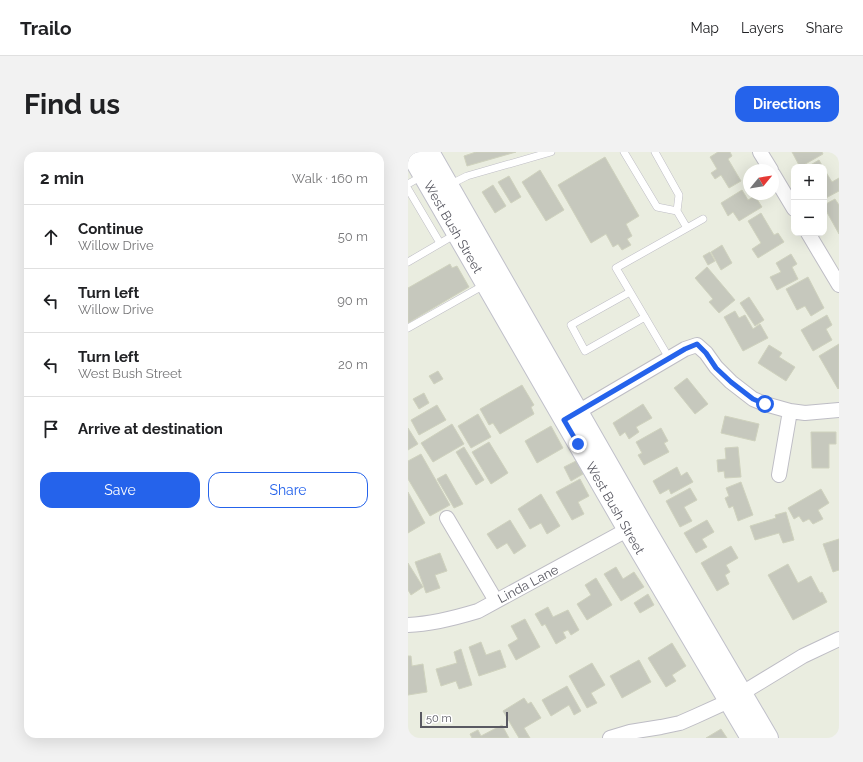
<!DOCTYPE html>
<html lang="en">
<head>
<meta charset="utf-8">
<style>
	:root { --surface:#fff; --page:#f2f2f2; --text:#202124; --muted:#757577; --line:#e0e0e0; --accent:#2563eb }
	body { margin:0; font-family:Raleway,sans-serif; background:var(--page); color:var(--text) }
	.controls { position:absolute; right:12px; top:12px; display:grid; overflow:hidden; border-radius:8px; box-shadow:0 4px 16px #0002 }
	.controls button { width:36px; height:36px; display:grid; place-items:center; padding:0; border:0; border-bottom:1px solid var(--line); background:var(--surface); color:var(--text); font:20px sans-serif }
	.compass { position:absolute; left:335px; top:12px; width:36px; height:36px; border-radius:50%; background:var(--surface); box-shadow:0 4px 16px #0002; rotate:60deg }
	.scale { position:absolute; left:12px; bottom:10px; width:88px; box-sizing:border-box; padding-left:4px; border:2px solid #595962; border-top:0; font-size:11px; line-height:14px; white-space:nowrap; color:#595962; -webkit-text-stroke:3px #fff; paint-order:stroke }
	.stop { position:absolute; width:12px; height:12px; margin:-9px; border:3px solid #2563eb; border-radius:50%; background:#fff }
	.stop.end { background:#2563eb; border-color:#fff; box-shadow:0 1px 4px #0008 }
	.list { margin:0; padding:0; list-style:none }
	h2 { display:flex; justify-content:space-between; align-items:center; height:52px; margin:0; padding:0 16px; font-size:17px }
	h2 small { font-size:13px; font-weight:400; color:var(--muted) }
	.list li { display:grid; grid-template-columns:26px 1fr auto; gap:12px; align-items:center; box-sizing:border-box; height:64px; padding:0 16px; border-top:1px solid var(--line) }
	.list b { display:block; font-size:15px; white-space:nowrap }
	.list p { margin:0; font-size:13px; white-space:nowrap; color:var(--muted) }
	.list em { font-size:13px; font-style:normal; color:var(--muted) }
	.actions { display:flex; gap:8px; padding:12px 16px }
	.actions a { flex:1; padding:9px 0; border:1px solid var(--accent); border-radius:12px; text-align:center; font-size:14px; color:var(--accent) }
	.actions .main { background:var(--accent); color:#fff }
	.icon { flex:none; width:22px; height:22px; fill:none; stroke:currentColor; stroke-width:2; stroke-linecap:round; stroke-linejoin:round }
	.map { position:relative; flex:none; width:431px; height:586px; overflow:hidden; border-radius:12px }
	header { display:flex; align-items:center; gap:24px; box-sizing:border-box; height:56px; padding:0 20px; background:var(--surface); border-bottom:1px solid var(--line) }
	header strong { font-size:19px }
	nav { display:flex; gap:22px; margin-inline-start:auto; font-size:14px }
	.intro { display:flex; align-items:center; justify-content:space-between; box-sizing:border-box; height:96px; padding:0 24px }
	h1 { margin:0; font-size:28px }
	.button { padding:10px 18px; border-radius:12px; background:var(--accent); color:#fff; font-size:14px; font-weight:700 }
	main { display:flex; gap:24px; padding:0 24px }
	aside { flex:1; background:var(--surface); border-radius:12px; box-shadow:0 4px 16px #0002 }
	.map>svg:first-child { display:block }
	.building { fill:#c6c8bd; stroke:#cfd2be }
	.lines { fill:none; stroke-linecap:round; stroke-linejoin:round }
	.lane-casing { stroke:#bebdc5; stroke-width:8 }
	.street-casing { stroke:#bebdc5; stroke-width:16 }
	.secondary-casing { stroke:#c0c0ca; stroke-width:22 }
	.lane { stroke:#fff; stroke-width:7 }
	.street { stroke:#fff; stroke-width:14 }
	.secondary { stroke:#fff; stroke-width:20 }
	.route { stroke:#2563eb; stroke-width:5 }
	.labels { text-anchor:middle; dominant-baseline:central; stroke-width:3; stroke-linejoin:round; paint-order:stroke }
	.street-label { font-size:13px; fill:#595962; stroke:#fff }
</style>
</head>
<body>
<header>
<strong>Trailo</strong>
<nav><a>Map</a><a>Layers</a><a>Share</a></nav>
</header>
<div class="intro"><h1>Find us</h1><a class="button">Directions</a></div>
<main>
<aside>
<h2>2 min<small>Walk · 160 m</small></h2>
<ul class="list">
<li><svg class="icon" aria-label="ahead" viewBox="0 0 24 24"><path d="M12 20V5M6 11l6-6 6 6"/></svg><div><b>Continue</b><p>Willow Drive</p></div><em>50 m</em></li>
<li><svg class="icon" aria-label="left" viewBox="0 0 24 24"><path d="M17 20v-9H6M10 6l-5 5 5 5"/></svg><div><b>Turn left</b><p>Willow Drive</p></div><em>90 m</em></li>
<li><svg class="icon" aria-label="left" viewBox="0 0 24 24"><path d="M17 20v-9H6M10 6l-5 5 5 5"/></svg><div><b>Turn left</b><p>West Bush Street</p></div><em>20 m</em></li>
<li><svg class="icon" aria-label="arrive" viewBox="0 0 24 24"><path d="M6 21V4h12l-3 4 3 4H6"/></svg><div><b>Arrive at destination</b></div></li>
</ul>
<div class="actions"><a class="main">Save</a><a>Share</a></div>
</aside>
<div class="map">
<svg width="431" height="586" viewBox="0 0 431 586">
	<rect width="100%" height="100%" fill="#eaede0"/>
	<path class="building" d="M68 0H108L59 14 56 4Z
		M310 0H322L324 4 320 7 333 29 321 36 313 23 307 27 303 21 309 17 302 5Z
		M384 0H414L415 2 392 15Z
		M197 5 231 64 218 72 224 84 219 87 223 93 214 98 210 92 205 95 198 82 183 91 150 33Z
		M411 8 415 15H399Z
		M416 17 424 30 431 26V39L416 47Z
		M132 18 156 58 138 69 114 30Z
		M101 24 113 45 103 51 90 30Z
		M85 33 98 54 87 61 74 40Z
		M334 38 340 48 347 44 354 55 331 69 325 60 320 64 313 51Z
		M427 47 431 53V82L416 55V53Z
		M353 61 366 83 370 81 376 90 350 106 344 97 353 91 340 69Z
		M314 93 324 111 313 118 303 100Z
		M302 100 307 109 300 113 295 104Z
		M383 102 389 112 384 115 390 127 369 138 362 125 373 120 368 111Z
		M42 112 44 116 49 114 61 135 0 171V136Z
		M299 115 327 148 311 161 301 150 305 147 287 126Z
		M400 125 416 156 403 164 397 154 389 158 378 137Z
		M341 145 356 168 347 174 332 151Z
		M327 159 331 166 337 163 345 177 352 172 360 186 335 199 316 165Z
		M419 163 424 173 418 177 424 188 405 199 393 178Z
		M431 192V236L430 237 411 204Z
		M361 193 374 201 371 205 387 215 378 229 350 211Z
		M30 219 35 227 26 232 21 224Z
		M279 226 300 252 287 262 266 236Z
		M114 233 126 253 123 255 126 262 92 282 85 271 81 273 72 257Z
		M16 241 21 251 11 257 5 247Z
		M235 252 244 266 228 275 231 280 221 287 217 280 212 284 205 271Z
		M29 253 38 268 11 283 3 268Z
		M70 262 83 285 63 296 50 274Z
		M317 264 351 272 347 289 313 281Z
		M44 272 56 292 25 310 13 291Z
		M143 274 155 296 129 311 117 289Z
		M0 276 10 292 0 298Z
		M253 276 260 289 256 291 261 300 236 313 230 303 234 301 228 290Z
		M403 280H428V292H421V316H404Z
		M81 290 100 321 83 332 64 300Z
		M56 295 76 328 68 333 48 300Z
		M330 295 333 325 317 326 316 319 310 320 309 308 318 307 317 296Z
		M13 302 42 353 22 364 0 327V309Z
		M168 309 175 322 163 329 156 315Z
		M269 315 273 324 279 320 285 330 263 342 261 337 252 342 245 329Z
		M38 322 55 352 46 356 29 327Z
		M172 327 181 344 170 350 176 362 164 368 148 340Z
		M333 330 345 363 330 369 325 354 321 356 317 346 321 344 318 336Z
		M282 336 289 348 276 355 284 369 272 375 258 349Z
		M413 337 421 351 410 358 415 367 405 372 401 367 395 370 391 364 386 367 380 356Z
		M0 340 17 371 0 381Z
		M133 342 152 374 139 382 133 371 122 377 110 357Z
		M378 360 386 388 375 391 371 381 347 388 342 374 368 366 367 363Z
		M102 368 118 394 106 402 99 391 89 397 79 382Z
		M299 368 306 380 294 387 299 395 288 401 276 381Z
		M431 387V418L425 420 415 392Z
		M323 394 330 406 318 413 322 420 317 423 321 432 309 439 293 411Z
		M32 401 39 419 27 423 32 436 18 441 7 410Z
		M0 411 15 435 3 443 0 438Z
		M380 412 390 431 403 424 412 441 414 440 419 450 385 468 360 423Z
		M208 415 215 427 226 420 236 435 213 449 196 422Z
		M188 426 204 453 179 468 169 452 183 443 177 433Z
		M240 442 246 453 232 461 226 451Z
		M140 455 145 465 160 458 171 478 163 483 160 478 155 480 158 486 148 492 137 472 134 474 127 462Z
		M117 467 132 495 108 508 100 493 110 487 103 474Z
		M73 490 78 503 92 498 98 515 71 524 61 495Z
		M264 491 278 514 264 523 268 529 258 535 240 506Z
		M53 497 64 533 51 537 48 529 33 534 28 517 49 511 46 500Z
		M0 504H3L4 514 15 512 19 540 0 543Z
		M231 508 243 530 214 546 202 524Z
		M184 511 197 533 183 541 189 551 179 556 161 524Z
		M159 534 173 559 166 563 161 553 143 564 134 548Z
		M116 546 120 552 123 550 133 566 116 576 122 586H111L95 559Z
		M94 573 101 586H64L62 582 70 578 73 584Z
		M313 577 319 586H298Z"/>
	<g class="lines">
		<g class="lane-casing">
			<path id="lane" d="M216 0 249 55 269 59
				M247 0 271 43 269 59 279 76
				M0 32 14 24
				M41 33 59 24 143 0
				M0 37 32 91
				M0 110 48 82
				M222 140 163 173 177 199 237 165
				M0 176 78 132
				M261 206 208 116 295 67"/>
		</g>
		<g class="street-casing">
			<path id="street" d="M352 0 363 18
				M365 22 386 57
				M400 81 431 133
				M163 264 277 197 289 193 298 201 308 215 323 230 345 247 357 252 382 259 397 261 431 258
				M371 323 382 259
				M39 366 88 449
				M0 473C24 472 47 466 70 459L228 373
				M202 586 222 580 253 575 272 571 288 564 321 549 395 504 431 487"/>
		</g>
		<g class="secondary-casing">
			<path id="secondary" d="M2 0 220 378 343 586
				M21 0 233 370 360 586"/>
		</g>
		<use href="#lane" class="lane"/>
		<use href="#street" class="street"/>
		<use href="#secondary" class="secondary"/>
	</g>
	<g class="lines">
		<path class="route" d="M170 292 156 268 277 197 289 192 298 201 308 216 323 230 345 247 357 252"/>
	</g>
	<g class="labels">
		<g class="street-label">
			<text transform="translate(45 75) rotate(60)">West Bush Street</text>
			<text transform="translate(207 356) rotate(60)">West Bush Street</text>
			<text transform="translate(120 432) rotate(-28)">Linda Lane</text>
		</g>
	</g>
</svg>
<div class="controls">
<button>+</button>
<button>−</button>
</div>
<svg class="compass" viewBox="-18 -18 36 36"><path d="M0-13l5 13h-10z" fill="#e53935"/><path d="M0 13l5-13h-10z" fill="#757577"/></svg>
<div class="scale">50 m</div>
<div class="stop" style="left:357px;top:252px"></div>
<div class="stop end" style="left:170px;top:292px"></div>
</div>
</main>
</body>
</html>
